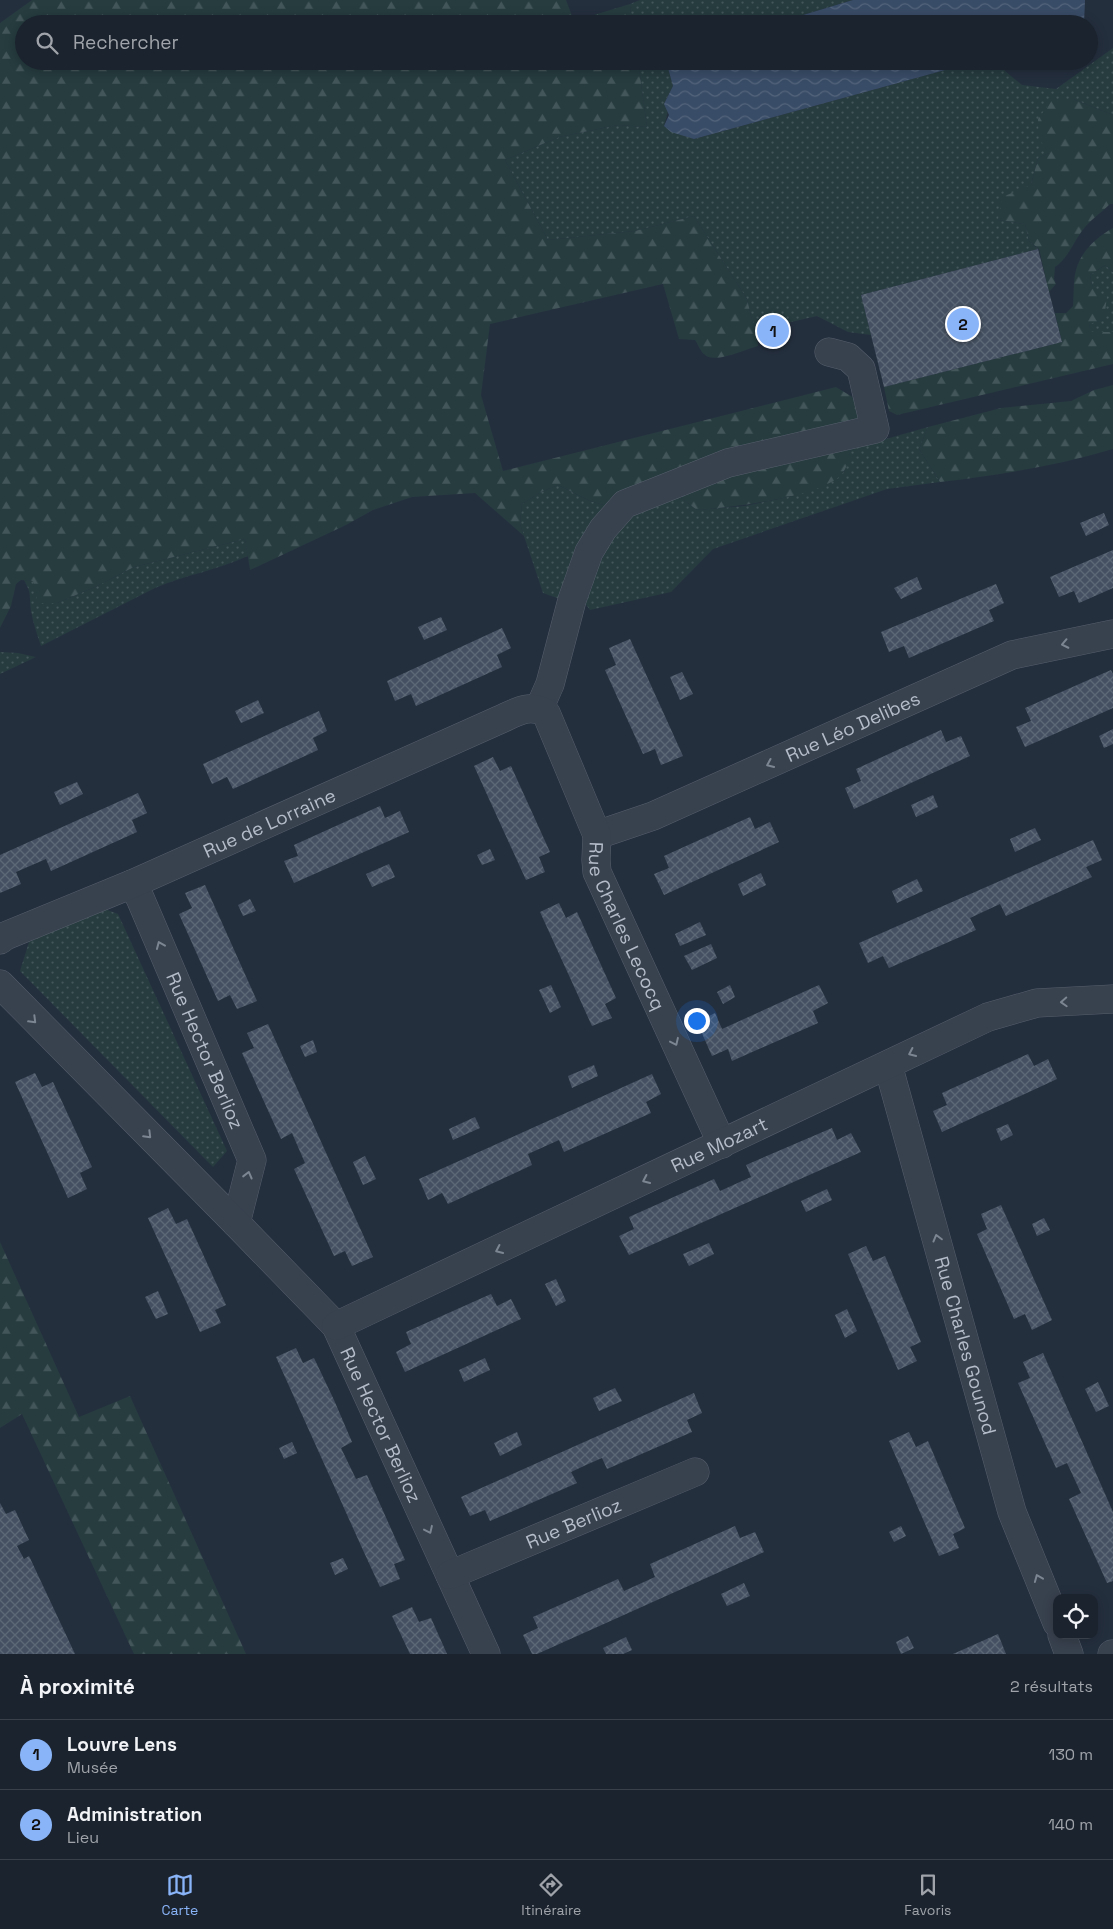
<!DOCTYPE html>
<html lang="fr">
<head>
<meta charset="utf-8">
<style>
	:root { --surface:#1b232e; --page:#242b36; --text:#f1f3f6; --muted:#a0a4aa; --line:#39404a; --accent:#8ab4f8 }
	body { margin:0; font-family:"Space Grotesk",sans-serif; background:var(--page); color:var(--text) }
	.controls { position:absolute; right:15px; bottom:15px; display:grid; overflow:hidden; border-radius:10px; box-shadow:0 2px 12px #0003 }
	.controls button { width:45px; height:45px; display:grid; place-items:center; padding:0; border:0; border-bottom:1px solid var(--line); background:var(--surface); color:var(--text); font:25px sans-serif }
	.you { position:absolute; left:696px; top:1020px; width:18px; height:18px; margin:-12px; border:4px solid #fff; border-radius:50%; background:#1a73e8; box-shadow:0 0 0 8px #1a73e833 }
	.badge { display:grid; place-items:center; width:32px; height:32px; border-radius:50%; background:var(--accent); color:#111; font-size:16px; font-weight:700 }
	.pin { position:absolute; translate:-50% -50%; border:2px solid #fff; box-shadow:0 1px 5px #0006 }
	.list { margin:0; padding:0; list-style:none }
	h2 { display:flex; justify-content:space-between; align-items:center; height:65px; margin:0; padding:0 20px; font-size:21px }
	h2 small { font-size:16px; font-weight:400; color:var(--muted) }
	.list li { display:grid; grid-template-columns:32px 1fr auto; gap:15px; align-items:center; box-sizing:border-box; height:70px; padding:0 20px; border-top:1px solid var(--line) }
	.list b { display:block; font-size:19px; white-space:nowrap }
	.list p { margin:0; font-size:16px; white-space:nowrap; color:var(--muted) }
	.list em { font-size:16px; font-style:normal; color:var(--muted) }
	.icon { flex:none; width:28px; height:28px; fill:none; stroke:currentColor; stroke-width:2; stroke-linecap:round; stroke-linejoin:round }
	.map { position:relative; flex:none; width:1113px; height:1654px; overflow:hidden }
	.search { position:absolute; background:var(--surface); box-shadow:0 2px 12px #0003; left:15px; right:15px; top:15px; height:55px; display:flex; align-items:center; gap:12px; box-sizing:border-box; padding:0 18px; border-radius:28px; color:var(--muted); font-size:19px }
	.sheet { height:205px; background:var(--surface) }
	nav { display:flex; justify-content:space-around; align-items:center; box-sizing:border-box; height:70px; border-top:1px solid var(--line); background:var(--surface); font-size:14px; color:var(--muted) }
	nav a { display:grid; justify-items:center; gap:2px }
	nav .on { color:var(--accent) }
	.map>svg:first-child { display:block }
	.grass { fill:url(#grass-dots) }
	.forest { fill:url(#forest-firs) }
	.water { fill:url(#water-waves) }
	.building { fill:url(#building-cross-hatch) }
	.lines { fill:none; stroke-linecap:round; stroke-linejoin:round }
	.minor-casing { stroke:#565f6c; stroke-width:29 }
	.minor { stroke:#38414e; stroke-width:28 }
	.oneway { stroke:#7c8592 }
	.labels { text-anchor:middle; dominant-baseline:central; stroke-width:4.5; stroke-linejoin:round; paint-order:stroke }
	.street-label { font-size:19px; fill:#b4bcc9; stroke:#1d2633 }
</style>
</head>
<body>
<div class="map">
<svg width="1113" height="1654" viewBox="0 0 1113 1654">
	<defs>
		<pattern id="grass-dots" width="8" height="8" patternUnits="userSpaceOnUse" patternTransform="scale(1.25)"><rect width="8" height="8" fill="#263c3f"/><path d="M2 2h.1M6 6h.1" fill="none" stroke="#435659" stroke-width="1.8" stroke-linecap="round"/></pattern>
		<pattern id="forest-firs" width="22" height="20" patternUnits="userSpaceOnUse" patternTransform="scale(1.25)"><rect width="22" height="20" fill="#263c3f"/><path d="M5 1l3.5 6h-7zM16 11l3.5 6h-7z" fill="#435659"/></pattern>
		<pattern id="water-waves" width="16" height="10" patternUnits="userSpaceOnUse" patternTransform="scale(1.25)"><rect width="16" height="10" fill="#394c67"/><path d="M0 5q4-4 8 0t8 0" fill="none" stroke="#53647b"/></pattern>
		<pattern id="building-cross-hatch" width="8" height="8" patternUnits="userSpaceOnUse" patternTransform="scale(1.25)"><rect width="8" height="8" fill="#455162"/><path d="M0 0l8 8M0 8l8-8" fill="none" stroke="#5d6877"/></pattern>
	</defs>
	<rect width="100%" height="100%" fill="#242f3e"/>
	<path class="grass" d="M640 0H853L773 24H632L630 4Z
		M1113 48V115L1073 99 1049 153 1038 158 1031 185 998 220 1025 224 1029 241 1038 249 861 295 871 335 848 332 817 316 757 330 752 320 747 299 694 216 635 231 548 240 505 160 559 137 618 125 647 127 638 61H666L673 86 664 104 668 111 664 126 694 139 978 61H993L1022 85 1056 89Z
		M1105 265 1113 272V332H1090L1089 323 1104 320C1100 305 1092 290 1090 275Z
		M928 427 919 449 940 482 887 489 713 549 671 592 590 610 585 603C597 567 609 535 638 509 647 501 662 497 673 492L697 510 744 506 793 496 844 472 851 449Z
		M558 485 590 501 607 506 560 599 543 593 520 524 522 504 541 492Z
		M245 539 248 556C218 570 185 575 155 588L41 646C37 634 33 623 31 611 29 596 32 594 24 580L33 581 57 603 95 587 134 567Z
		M0 652 18 653 36 657 0 674Z
		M102 908 118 914 227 1151 213 1167 20 971 29 942Z"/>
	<path class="forest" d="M32 0H566L574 21 630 4 632 24H24V61H638L647 127 618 125 559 137 505 160 548 240 635 231 694 216 747 299 752 320 757 330 758 346C746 349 713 365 704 354 700 351 698 344 695 340L679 339 663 284 490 324 481 395 503 471 836 387 854 398 859 422 607 506 590 501 558 485 541 492 522 504 520 524 524 536 475 493 412 497 373 510 346 525 250 570 245 539 134 567 95 587 57 603H38L33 581 21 580 16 584 11 606 0 628V23Z
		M1073 99 1113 115V204H1110C1102 212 1093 218 1086 226 1074 239 1070 257 1055 267L1054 279 1056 284 1049 292 1039 249 1029 241 1025 224 998 220 1002 197 1031 185 1038 158 1049 153 1039 139 1038 119 1052 100Z
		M1113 228V272L1105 265 1090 275C1092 288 1094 292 1107 296L1104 320 1089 324 1091 332H1113V364L897 415 889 411 884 387 1062 342 1055 313H1066L1073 306C1074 295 1073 281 1076 270 1081 251 1097 237 1113 228Z
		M1113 385V449C1056 466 999 475 940 482L919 449 928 427 1001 408 1071 401 1094 390Z
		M851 449C849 456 848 465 844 471 830 497 726 508 697 510L673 492 740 471Z
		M0 1242 79 1417 130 1396 246 1654H134L22 1414 0 1428Z"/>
	<path class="water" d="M853 0H1085L1084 24H773Z
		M666 61H978L694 139 671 132 664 126 669 115 664 104 673 86Z"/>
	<path class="building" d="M1038 249 1062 342 884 387 861 295Z
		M1104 513 1109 525 1086 536 1080 523Z
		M1113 550V588L1079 603 1074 591 1059 597 1050 577Z
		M917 577 922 589 901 599 894 588Z
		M996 584 1004 603 989 610 994 621 909 658 904 646 889 652 881 632Z
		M441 617 447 630 424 640 418 627Z
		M502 628 511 648 497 655 502 667 416 706 411 694 395 701 387 681Z
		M630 639 683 756 661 765 655 749 643 754 605 670 616 665 609 648Z
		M1111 670 1113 674V708L1025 747 1016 727 1031 721 1025 708Z
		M682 672 693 694 680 700 670 677Z
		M258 700 264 713 241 723 235 711Z
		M319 711 327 731 313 738 318 750 233 789 227 777 212 784 203 764Z
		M1113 729V744L1104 748 1099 736Z
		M941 730 946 742 961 736 970 756 854 809 845 788 861 781 856 769Z
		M493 757 500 771 511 766 550 852 539 857 545 872 526 880 474 766Z
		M77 782 83 794 60 805 54 792Z
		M138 793 147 813 132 820 137 832 51 871 46 859 16 872 21 884 0 893V855Z
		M933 795 938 807 916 817 911 805Z
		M380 806 385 818 400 811 409 832 294 883 284 861 298 856 294 845Z
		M750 817 755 829 770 822 779 842 664 895 654 874 669 868 664 856Z
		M1035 828 1041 840 1015 852 1010 839Z
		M1093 840 1102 860 1086 867 1092 877 1006 916 1000 904 970 918 976 930 889 968 883 956 868 963 859 943Z
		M490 849 495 860 482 865 477 855Z
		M389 864 395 877 372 887 366 874Z
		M761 873 766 885 743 896 738 884Z
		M917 879 923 891 897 903 892 891Z
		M205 885 257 1001 237 1009 230 995 218 1001 179 914 192 908 185 893Z
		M250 899 256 911 243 916 238 905Z
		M559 903 566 918 577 912 616 998 605 1004 612 1018 592 1026 540 912Z
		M700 922 706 935 680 946 675 934Z
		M711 944 717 958 692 970 684 956Z
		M551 985 561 1007 550 1013 539 990Z
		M730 985 735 997 723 1004 717 992Z
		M819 985 828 1003 813 1011 818 1023 732 1061 728 1049 712 1056 697 1022 715 1013 722 1029Z
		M268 1024 373 1257 352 1266 345 1251 334 1256 294 1169 305 1163 292 1133 281 1139 242 1053 254 1048 247 1033Z
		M313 1040 317 1052 305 1057 300 1046Z
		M1028 1054 1034 1066 1048 1059 1057 1079 942 1132 933 1111 947 1105 942 1093Z
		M594 1065 598 1076 572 1088 568 1076Z
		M35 1073 42 1087 53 1082 92 1167 80 1173 87 1189 68 1198 15 1082Z
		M652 1074 661 1094 646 1102 651 1113 564 1152 559 1140 528 1154 532 1165 448 1204 442 1193 428 1200 419 1179Z
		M475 1117 480 1128 453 1140 449 1129Z
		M1008 1124 1013 1135 1001 1141 996 1129Z
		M832 1128 837 1140 851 1133 861 1152 629 1255 619 1236 634 1229 629 1217 714 1179 720 1191 751 1177 746 1165Z
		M365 1156 376 1179 363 1185 353 1162Z
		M827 1189 832 1200 806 1212 801 1201Z
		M1001 1205 1052 1320 1032 1330 1025 1314 1014 1319 977 1234 987 1229 981 1214Z
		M168 1208 176 1224 187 1219 226 1305 215 1310 221 1323 200 1332 148 1218Z
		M1044 1218 1050 1230 1037 1236 1032 1224Z
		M709 1243 714 1254 689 1266 683 1254Z
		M866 1246 873 1261 885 1256 921 1342 910 1347 917 1361 898 1370 848 1254Z
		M556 1279 566 1301 556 1306 545 1284Z
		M158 1291 168 1314 156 1319 145 1297Z
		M491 1294 497 1306 511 1299 521 1319 405 1372 396 1352 411 1344 406 1332Z
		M847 1309 857 1331 845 1338 835 1315Z
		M296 1348 303 1363 314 1358 334 1400 352 1442 341 1448 356 1479 367 1475 405 1560 394 1564 400 1579 380 1587 362 1548 276 1357Z
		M1043 1353 1113 1512V1581L1107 1583 1069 1499 1081 1493 1067 1463 1056 1468 1018 1383 1030 1378 1023 1362Z
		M485 1358 490 1370 464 1382 459 1370Z
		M1098 1382 1109 1406 1096 1412 1085 1389Z
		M615 1388 622 1401 599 1411 593 1398Z
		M694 1393 702 1413 687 1420 692 1432 607 1469 602 1458 586 1465 571 1472 577 1483 490 1521 485 1510 470 1516 461 1497Z
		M517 1432 522 1445 500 1456 494 1443Z
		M909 1432 916 1447 928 1441 965 1528 953 1534 959 1548 939 1556 889 1441Z
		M292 1442 297 1453 284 1459 279 1448Z
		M0 1503 6 1514 15 1510 29 1540 17 1546 24 1559 29 1556 75 1654H0Z
		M735 1526 740 1538 755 1532 764 1552 606 1623 537 1654H532L523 1635 538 1628 533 1617 618 1579 624 1591 655 1577 650 1564Z
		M901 1526 906 1536 894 1542 889 1532Z
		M343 1558 348 1569 335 1575 330 1563Z
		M744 1583 750 1596 727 1606 721 1594Z
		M412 1607 419 1622 431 1618 447 1654H410L392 1616Z
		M998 1634 1006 1654H953Z
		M908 1636 914 1648 901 1654 896 1642Z
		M626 1637 632 1650 623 1654H606L603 1648Z"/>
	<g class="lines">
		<g class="minor-casing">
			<g id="minor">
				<path d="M539 709 550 684 572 600 589 552 603 529 625 504 728 463 875 429 861 369 848 357 829 352"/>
				<path id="s1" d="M597 835 653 816 1012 655 1113 634"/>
				<path id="s2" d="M132 884 140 898 252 1160 236 1223"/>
				<path id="s3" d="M0 940 5 936 132 884 499 720C515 713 529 703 546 713L597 835 596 860 597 872 722 1144"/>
				<path id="s4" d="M0 984 236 1223 336 1326 486 1654"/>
				<path id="s5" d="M888 1065 1012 1512 1057 1623"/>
				<path id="s6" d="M336 1326 988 1017 1037 1003 1113 999"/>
				<path id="s7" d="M450 1575 695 1472"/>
				<path d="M1062 1635 1069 1654"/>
				<path d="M1112 1654H1113"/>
			</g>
		</g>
		<use href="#minor" class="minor"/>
	</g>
	<defs><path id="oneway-chevron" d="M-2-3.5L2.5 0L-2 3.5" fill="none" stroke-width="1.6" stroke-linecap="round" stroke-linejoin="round" transform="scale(1.25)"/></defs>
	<g class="oneway">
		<use href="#oneway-chevron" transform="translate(1065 644) rotate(168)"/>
		<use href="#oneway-chevron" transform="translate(770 764) rotate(156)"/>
		<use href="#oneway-chevron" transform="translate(160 945) rotate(-113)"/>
		<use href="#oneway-chevron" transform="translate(1064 1002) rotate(177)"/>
		<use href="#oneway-chevron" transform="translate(33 1020) rotate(45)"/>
		<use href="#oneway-chevron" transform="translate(675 1042) rotate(65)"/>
		<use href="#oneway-chevron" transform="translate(912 1053) rotate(155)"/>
		<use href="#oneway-chevron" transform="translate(148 1135) rotate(45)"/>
		<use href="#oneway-chevron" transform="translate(248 1175) rotate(-76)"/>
		<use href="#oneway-chevron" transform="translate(646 1180) rotate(155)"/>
		<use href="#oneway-chevron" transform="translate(937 1238) rotate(-105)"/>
		<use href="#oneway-chevron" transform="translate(499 1250) rotate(155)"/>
		<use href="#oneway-chevron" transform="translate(429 1530) rotate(65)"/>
		<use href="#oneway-chevron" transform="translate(1038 1578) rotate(-112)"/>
	</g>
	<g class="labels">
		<g class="street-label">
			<text stroke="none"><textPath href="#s1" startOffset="278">Rue Léo Delibes</textPath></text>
			<text stroke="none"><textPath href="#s3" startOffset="294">Rue de Lorraine</textPath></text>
			<text stroke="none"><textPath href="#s3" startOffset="825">Rue Charles Lecocq</textPath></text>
			<text stroke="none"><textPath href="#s2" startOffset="182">Rue Hector Berlioz</textPath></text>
			<text stroke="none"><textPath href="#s6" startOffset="424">Rue Mozart</textPath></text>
			<text stroke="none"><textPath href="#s5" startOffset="291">Rue Charles Gounod</textPath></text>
			<text stroke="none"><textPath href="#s4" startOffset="588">Rue Hector Berlioz</textPath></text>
			<text stroke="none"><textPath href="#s7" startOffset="134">Rue Berlioz</textPath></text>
		</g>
	</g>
</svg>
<div class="controls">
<button><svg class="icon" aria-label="locate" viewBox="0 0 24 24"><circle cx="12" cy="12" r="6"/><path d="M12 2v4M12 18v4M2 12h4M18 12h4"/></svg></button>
</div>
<div class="you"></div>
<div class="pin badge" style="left:773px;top:331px">1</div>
<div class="pin badge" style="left:963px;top:324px">2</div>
<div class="search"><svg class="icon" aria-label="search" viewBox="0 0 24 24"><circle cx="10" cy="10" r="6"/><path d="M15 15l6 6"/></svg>Rechercher</div>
</div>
<section class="sheet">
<h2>À proximité<small>2 résultats</small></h2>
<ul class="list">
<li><span class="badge">1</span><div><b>Louvre Lens</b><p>Musée</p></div><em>130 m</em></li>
<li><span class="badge">2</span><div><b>Administration</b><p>Lieu</p></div><em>140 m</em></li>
</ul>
</section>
<nav>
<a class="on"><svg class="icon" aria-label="map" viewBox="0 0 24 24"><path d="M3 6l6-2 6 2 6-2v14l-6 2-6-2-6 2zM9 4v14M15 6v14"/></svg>Carte</a>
<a><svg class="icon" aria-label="directions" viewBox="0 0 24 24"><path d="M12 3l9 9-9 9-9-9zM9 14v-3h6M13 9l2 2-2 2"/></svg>Itinéraire</a>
<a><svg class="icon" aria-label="saved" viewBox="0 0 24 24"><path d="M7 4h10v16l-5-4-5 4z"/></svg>Favoris</a>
</nav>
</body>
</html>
